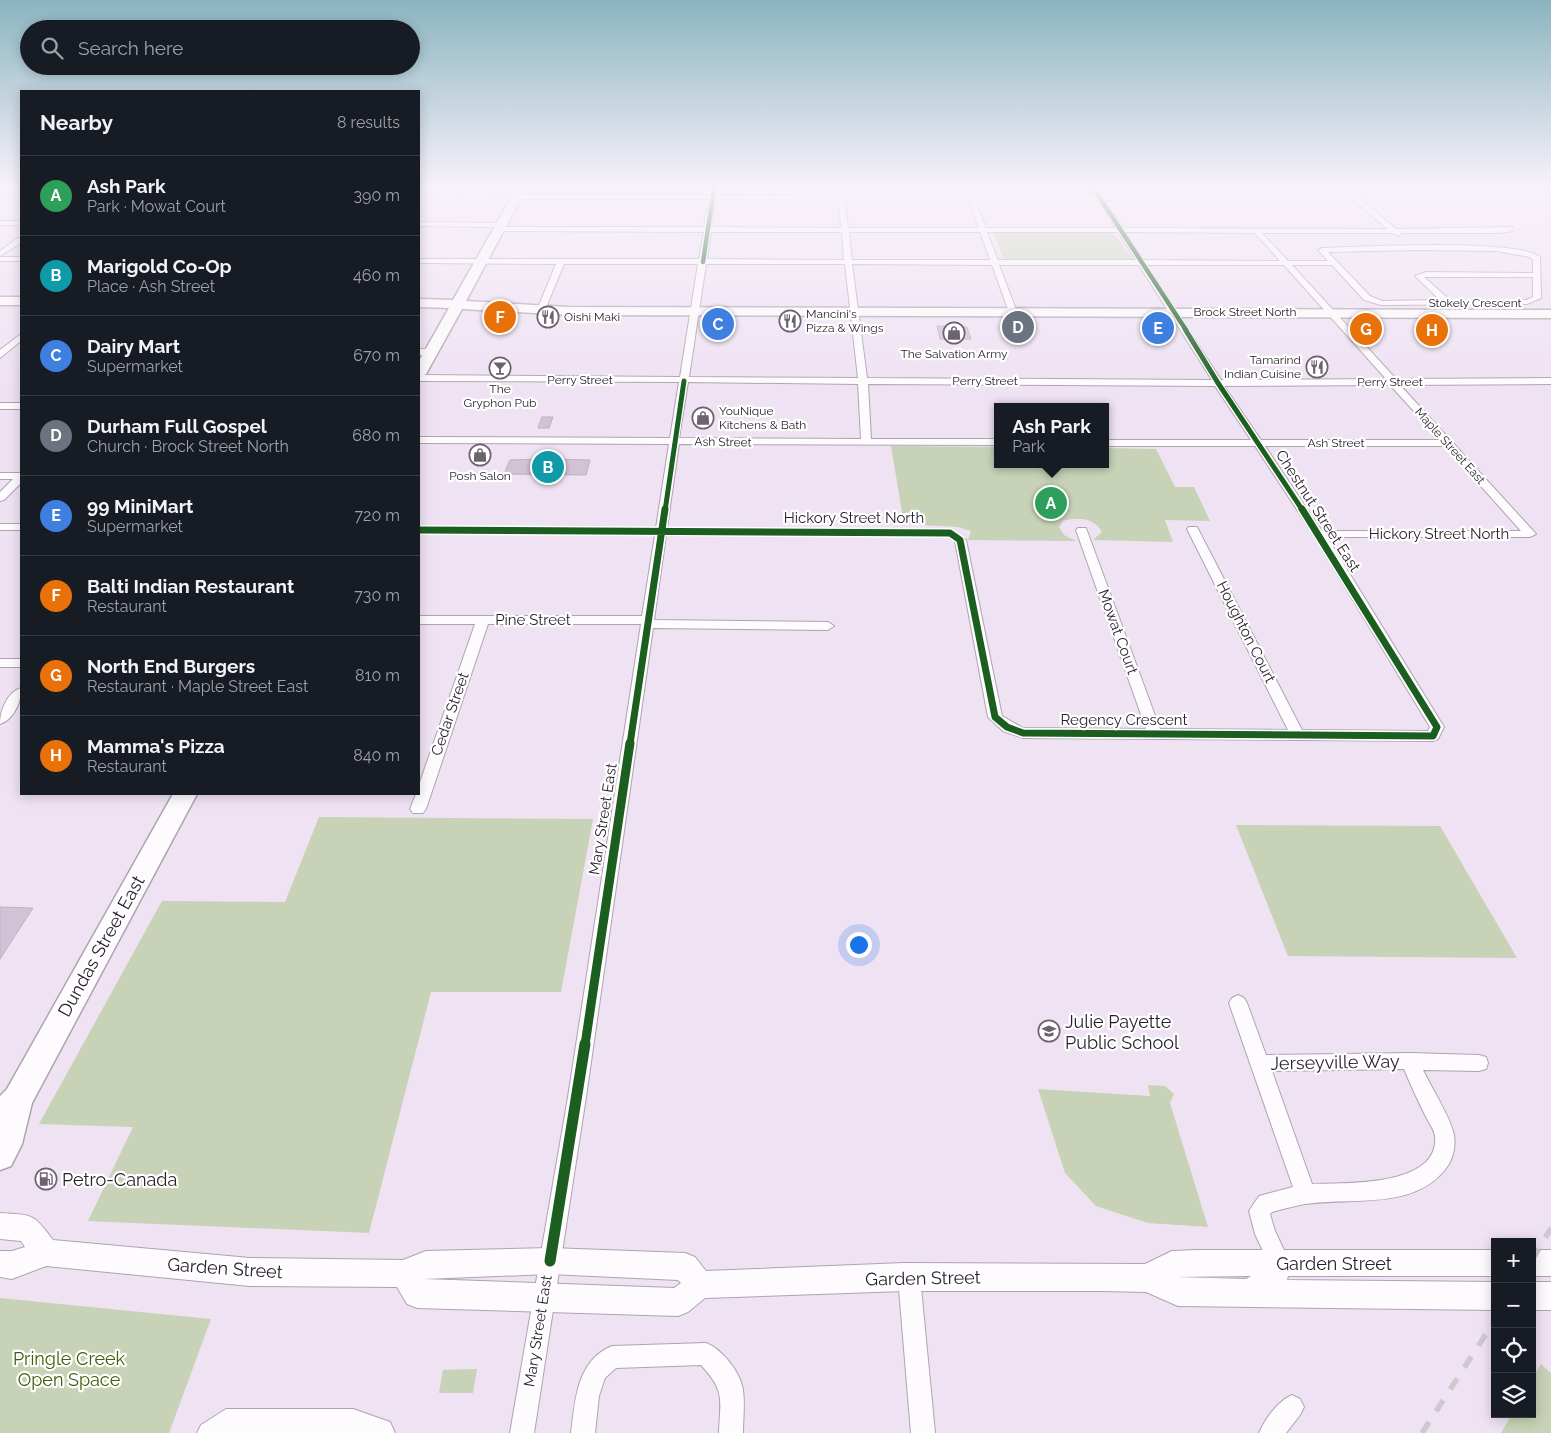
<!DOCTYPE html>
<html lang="en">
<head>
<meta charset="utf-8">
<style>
	:root { --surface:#171b24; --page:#242831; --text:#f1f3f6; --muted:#9ea1a6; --line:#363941; --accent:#2563eb }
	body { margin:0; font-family:Raleway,sans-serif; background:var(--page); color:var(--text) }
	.controls { position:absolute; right:15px; bottom:15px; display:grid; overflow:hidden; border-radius:0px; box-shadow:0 2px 12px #0003 }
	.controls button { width:45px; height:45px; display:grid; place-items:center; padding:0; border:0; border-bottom:1px solid var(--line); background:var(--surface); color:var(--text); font:25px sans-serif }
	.you { position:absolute; left:858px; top:944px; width:18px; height:18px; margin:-12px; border:4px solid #fff; border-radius:50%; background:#1a73e8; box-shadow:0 0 0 8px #1a73e833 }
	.badge { display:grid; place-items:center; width:32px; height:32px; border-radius:50%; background:var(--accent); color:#fff; font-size:16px; font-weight:700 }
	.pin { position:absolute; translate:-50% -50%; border:2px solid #fff; box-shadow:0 1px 5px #0006 }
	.popup { position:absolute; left:994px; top:403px; width:115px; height:65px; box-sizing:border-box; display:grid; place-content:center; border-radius:0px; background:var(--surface); filter:drop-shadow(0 1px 4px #0005); font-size:16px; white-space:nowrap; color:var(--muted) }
	.popup b { font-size:19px; color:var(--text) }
	.popup::after { content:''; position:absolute; left:50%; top:100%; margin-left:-10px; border:10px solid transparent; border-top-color:var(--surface) }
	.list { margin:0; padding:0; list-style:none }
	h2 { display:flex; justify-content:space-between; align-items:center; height:65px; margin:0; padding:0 20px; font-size:21px }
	h2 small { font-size:16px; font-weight:400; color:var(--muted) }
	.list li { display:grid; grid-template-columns:32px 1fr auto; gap:15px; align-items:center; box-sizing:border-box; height:80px; padding:0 20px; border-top:1px solid var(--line) }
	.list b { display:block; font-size:19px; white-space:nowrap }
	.list p { margin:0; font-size:16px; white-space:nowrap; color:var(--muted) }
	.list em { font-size:16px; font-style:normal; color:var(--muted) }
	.icon { flex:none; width:28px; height:28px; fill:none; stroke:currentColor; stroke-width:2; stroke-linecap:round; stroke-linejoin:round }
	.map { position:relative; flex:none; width:1551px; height:1433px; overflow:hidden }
	.search { position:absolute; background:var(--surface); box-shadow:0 2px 12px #0003; left:20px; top:20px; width:400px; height:55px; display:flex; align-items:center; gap:12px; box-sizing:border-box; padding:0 18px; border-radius:28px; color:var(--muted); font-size:19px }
	.panel { position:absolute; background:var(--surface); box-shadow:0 2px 12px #0003; left:20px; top:90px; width:400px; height:705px; border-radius:0px }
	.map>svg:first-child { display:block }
	.green { fill:#c7d2b6 }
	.building { fill:#d2c2d6; stroke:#bcb2bf }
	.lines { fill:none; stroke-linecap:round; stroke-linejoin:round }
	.minor-casing { stroke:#aea4b1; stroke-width:2 }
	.tertiary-casing { stroke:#aea4b1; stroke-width:2 }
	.primary-casing { stroke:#aea4b1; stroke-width:3 }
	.minor { fill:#fdfbfd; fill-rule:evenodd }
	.tertiary { fill:#fdfbfd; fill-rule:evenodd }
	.primary { fill:#fdfbfd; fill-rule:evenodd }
	.rail { stroke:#cdc9ce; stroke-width:5.5; stroke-dasharray:13 13; stroke-linecap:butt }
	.cycleway-far4-casing { stroke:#fff; stroke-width:6 }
	.cycleway-far3-casing { stroke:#fff; stroke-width:7 }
	.cycleway-far2-casing { stroke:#fff; stroke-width:10 }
	.cycleway-far1-casing { stroke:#fff; stroke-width:12 }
	.cycleway-casing { stroke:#fff; stroke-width:14 }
	.cycleway-far4 { stroke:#1b5e20; stroke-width:4.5 }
	.cycleway-far3 { stroke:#1b5e20; stroke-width:5 }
	.cycleway-far2 { stroke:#1b5e20; stroke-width:7 }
	.cycleway-far1 { stroke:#1b5e20; stroke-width:9 }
	.cycleway { stroke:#1b5e20; stroke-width:11 }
	.labels { text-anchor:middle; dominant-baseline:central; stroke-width:4.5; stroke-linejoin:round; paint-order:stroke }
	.far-street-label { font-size:12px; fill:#271e2a; stroke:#fff }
	.far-poi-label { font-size:12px; fill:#271e2a; stroke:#fff; text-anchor:start }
	.street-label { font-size:15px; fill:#271e2a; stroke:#fff }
	.near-street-label { font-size:18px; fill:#271e2a; stroke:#fff }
	.near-poi-label { font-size:18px; fill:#271e2a; stroke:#fff; text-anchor:start }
	.near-park-label { font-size:18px; fill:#415e0a; stroke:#fff }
</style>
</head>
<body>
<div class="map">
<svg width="1551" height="1433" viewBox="0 0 1551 1433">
	<rect width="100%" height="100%" fill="#efe2f3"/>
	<path class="green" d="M994 233H1114L1134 261 1004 260Z
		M891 446 997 447V464H1105V448L1156 449 1175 487H1194L1210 521 1165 520 1173 542 1093 540 1102 532C1094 517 1077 517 1063 521L1059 527 1064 535 1076 541 968 540 971 531 958 527 904 524Z
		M319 817 593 819 561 992H431L369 1233 88 1221 133 1127 39 1124 162 901 285 902Z
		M1236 825 1440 826 1517 958 1288 956Z
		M1148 1085 1165 1086 1174 1094 1170 1103 1208 1227 1148 1223 1096 1206 1065 1173 1038 1089 1150 1096Z
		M0 1298 211 1319 169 1433H0Z
		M1541 1364 1551 1373V1433H1501L1512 1414H1532V1379Z
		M477 1369 473 1393H439L443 1370Z"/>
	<path class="building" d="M937 326 967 327 971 339H940Z
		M542 417H553L549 428H538Z
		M510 460 542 459 590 460 586 475 504 474Z
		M0 907 33 908 0 959Z"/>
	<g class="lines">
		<g class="minor-casing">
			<path id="minor" d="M0 189H21V193H0Z
				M711 189H717L716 195 838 196V189H844L845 196H967L966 192 969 190 974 196H1095L1091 189H1097L1102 196 1350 197 1342 189H1349L1396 229 1513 227V231L1498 233H1401L1398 236 1392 233H1262L1288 261H1328L1318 250 1322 248C1360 247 1516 238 1540 257L1541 298 1527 304 1381 305 1364 300 1332 265H1292L1396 379 1551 378V384L1400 385 1536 534 1530 537H1327L1444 727 1438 739 1433 741 1023 738 1003 731 988 717 955 541 947 536 666 535 654 620 828 622 834 626 828 630 653 628 586 1097 534 1433H510L568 1097 641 624H488L426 809 423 813H413L410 809 416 794H419V785L475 624H419V616H642L655 535 419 533V527L656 528 669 444 419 443V437L670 438 679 382 419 381V375L680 377 698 264H564L545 310 541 312 537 310 556 264 419 263V259H699L704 232 499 231 495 229 498 227 419 226V222L502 223 506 225 503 227H704L709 199H516L513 197 516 195H710ZM716 199 839 200 841 228 711 227ZM845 200H969L979 228H848ZM975 200H1098L1116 228H986ZM1105 200 1355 201 1387 229 1123 228ZM711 232H842L844 260 707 259ZM849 232H980L990 260H852ZM987 232H1118L1136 260H998ZM1125 232 1255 233 1280 261 1143 260ZM1416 250 1497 251 1530 257 1533 260V273L1426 272 1415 276 1440 300 1382 301 1370 296 1328 252ZM706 264H845L858 378 689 377ZM852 264 992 265 1009 312 1013 314 1017 312 999 265H1139L1212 380 867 378ZM1146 265H1284L1386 379 1221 380ZM1424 277H1533V297L1526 300H1450ZM688 382 858 384 861 439 679 438ZM868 384 1215 386 1251 440H1105V446H1255L1313 534 1430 727 1428 731 1302 730 1197 527H1189L1187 529 1288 730 1160 729 1086 528H1078L1076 530 1146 729 1023 728 1002 716 966 540 954 531 667 528 679 444 997 445V439H871ZM1390 385 1440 440H1261L1224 386ZM1265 446H1445L1521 531H1322Z
				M519 190 521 193 466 195 463 193 466 191Z
				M0 221H21V225H0Z
				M18 238H21V243L0 256V251Z
				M0 257H21V261H0Z
				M21 334V341L0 358V350Z
				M419 349H432L436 352 432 355H419Z
				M0 403H21V409H0Z
				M0 473H21V483L4 500 0 501V492L13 479H0Z
				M0 524H21V530H0Z
				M0 659H21V667H0Z
				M21 688C22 700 14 720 0 724 0 711 7 692 21 688Z
				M1238 995 1244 998 1247 1003 1266 1055 1410 1053 1479 1055 1486 1057 1488 1063 1486 1069 1479 1071 1423 1070C1431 1087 1451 1118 1454 1135 1456 1145 1453 1159 1447 1167 1415 1211 1352 1197 1305 1204 1294 1206 1283 1209 1272 1212L1270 1214 1275 1231 1290 1263 1286 1270 1279 1274 1272 1270 1255 1234 1249 1211 1259 1196 1293 1187 1229 1003 1232 998ZM1404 1069C1411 1086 1419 1103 1427 1119 1430 1124 1434 1130 1435 1136 1440 1187 1346 1183 1312 1184L1272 1071Z
				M909 1266 917 1269 920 1277 935 1433H911L898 1277 901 1269Z
				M706 1343C722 1349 741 1373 743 1390 745 1404 743 1419 743 1433H719C720 1399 726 1392 701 1365L616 1368 605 1378 599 1396 595 1433H571C575 1400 577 1360 612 1346Z
				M1292 1395 1300 1399 1304 1407 1300 1415 1286 1433H1259C1265 1419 1278 1401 1292 1395Z
				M226 1409H353L390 1422 395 1433H197L201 1425Z"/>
		</g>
		<g class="tertiary-casing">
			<path id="tertiary" d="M0 1213C33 1215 33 1213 53 1240L250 1258 403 1260 426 1251 550 1248 685 1253 695 1257 706 1271 904 1263 1145 1264 1172 1251 1197 1250H1495V1276H1288L1287 1280 1495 1282V1310L1178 1306 1146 1292 1103 1291H904L705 1298 688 1312 678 1316 417 1308 407 1304 397 1287 250 1286 46 1266 12 1279 0 1277V1251H12L25 1247 21 1241 0 1239ZM550 1274 678 1280 681 1283 674 1288 423 1279ZM1251 1276 1246 1279 1177 1277Z
				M1532 1250H1551V1276H1532Z
				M1532 1282H1551V1310H1532Z"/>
		</g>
		<g class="primary-casing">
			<path id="primary" d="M516 189H526L466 301 569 307 1551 310V318L569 315 462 309 426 374 419 378V361L449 308 419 307V299L453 300Z
				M0 297H21V305H0Z
				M173 794H197L32 1103 22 1144 11 1166 0 1170V1096L7 1089Z"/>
		</g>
		<use href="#minor" class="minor"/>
		<use href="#tertiary" class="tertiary"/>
		<use href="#primary" class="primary"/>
		<path class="rail" d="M1532 1260 1551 1228
			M1422 1433 1495 1320"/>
		<g class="cycleway-far4-casing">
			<path id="cycleway-far4" d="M1094 189 1186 330
				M703 262 714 189"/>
		</g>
		<g class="cycleway-far3-casing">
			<path id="cycleway-far3" d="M1185 329 1218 383 1303 511
				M665 511 684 381"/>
		</g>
		<g class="cycleway-far2-casing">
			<path id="cycleway-far2" d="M419 530 950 533 960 540 995 717 1007 727 1023 733 1433 736 1437 727 1302 509
				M630 744 665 509"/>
		</g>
		<g class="cycleway-far1-casing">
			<path id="cycleway-far1" d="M585 1045 630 743"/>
		</g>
		<g class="cycleway-casing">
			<path id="cycleway" d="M550 1261 585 1044"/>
		</g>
		<use href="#cycleway-far4" class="cycleway-far4"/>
		<use href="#cycleway-far3" class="cycleway-far3"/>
		<use href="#cycleway-far2" class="cycleway-far2"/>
		<use href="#cycleway-far1" class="cycleway-far1"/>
		<use href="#cycleway" class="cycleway"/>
	</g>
	<linearGradient id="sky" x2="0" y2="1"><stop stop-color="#8bb4c0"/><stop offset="0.48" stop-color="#f8f2fa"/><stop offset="1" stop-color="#f8f2fa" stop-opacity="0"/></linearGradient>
	<rect width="1551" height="390" fill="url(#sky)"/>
	<defs>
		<g id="restaurant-ring" transform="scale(1.125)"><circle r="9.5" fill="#fff" stroke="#6d6370" stroke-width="1.5"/><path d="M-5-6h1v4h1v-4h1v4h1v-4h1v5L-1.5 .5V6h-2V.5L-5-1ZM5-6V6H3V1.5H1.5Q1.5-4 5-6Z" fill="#6d6370"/></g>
		<g id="shop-ring" transform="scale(1.125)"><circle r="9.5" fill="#fff" stroke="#6d6370" stroke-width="1.5"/><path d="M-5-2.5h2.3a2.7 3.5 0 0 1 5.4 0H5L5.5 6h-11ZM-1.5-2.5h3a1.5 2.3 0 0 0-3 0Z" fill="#6d6370"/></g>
		<g id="bar-ring" transform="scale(1.125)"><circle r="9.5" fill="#fff" stroke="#6d6370" stroke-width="1.5"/><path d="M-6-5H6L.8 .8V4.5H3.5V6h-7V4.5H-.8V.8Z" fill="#6d6370"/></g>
		<g id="school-ring" transform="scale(1.125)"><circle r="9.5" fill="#fff" stroke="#6d6370" stroke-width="1.5"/><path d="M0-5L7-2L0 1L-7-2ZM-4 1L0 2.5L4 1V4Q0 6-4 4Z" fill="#6d6370"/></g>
		<g id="fuel-ring" transform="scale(1.125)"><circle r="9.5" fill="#fff" stroke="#6d6370" stroke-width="1.5"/><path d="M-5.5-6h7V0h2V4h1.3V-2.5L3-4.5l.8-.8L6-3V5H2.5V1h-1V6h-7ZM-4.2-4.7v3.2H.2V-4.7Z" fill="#6d6370"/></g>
	</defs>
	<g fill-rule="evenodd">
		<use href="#restaurant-ring" x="548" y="317"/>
		<use href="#restaurant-ring" x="790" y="321"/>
		<use href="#shop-ring" x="954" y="333"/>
		<use href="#restaurant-ring" x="1317" y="367"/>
		<use href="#bar-ring" x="500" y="368"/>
		<use href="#shop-ring" x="703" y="418"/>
		<use href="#shop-ring" x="480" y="455"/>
		<use href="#school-ring" x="1049" y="1031"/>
		<use href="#fuel-ring" x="46" y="1179"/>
	</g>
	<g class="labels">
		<g class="far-street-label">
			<text x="1475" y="303">Stokely Crescent</text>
			<text x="1245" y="312">Brock Street North</text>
			<text x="580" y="380">Perry Street</text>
			<text x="985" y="381">Perry Street</text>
			<text x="1390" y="382">Perry Street</text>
			<text transform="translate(723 442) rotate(1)">Ash Street</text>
			<text x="1336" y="443">Ash Street</text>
			<text transform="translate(1450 446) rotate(48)">Maple Street East</text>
		</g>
		<g class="far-poi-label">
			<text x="806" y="314">Mancini's<tspan x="806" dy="14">Pizza &amp; Wings</tspan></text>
			<text x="564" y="317">Oishi Maki</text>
			<text x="954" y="354" text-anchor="middle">The Salvation Army</text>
			<text x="1301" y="360" text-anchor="end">Tamarind<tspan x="1301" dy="14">Indian Cuisine</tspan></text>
			<text x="500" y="389" text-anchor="middle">The<tspan x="500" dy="14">Gryphon Pub</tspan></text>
			<text x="719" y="411">YouNique<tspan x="719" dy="14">Kitchens &amp; Bath</tspan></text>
			<text x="480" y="476" text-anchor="middle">Posh Salon</text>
		</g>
		<g class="street-label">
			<text transform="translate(1318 511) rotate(57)">Chestnut Street East</text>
			<text x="854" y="518">Hickory Street North</text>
			<text x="1439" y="534">Hickory Street North</text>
			<text x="533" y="620">Pine Street</text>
			<text transform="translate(1118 632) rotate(70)">Mowat Court</text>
			<text transform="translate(1246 632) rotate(63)">Houghton Court</text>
			<text transform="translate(450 714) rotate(-71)">Cedar Street</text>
			<text x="1124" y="720">Regency Crescent</text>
			<text transform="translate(603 819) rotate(-81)">Mary Street East</text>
			<text transform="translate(538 1331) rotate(-81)">Mary Street East</text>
		</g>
		<g class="near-street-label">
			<text transform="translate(101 946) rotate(-61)">Dundas Street East</text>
			<text transform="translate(1335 1062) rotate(-1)">Jerseyville Way</text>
			<text x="1334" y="1263">Garden Street</text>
			<text transform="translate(225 1268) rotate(4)">Garden Street</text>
			<text transform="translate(923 1278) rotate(-1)">Garden Street</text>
		</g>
		<g class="near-poi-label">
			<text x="1065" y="1021">Julie Payette<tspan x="1065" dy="21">Public School</tspan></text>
			<text x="62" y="1179">Petro-Canada</text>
		</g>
		<g class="near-park-label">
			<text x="69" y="1358">Pringle Creek<tspan x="69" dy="21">Open Space</tspan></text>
		</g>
	</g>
</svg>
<div class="controls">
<button>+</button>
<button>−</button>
<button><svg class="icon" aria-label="locate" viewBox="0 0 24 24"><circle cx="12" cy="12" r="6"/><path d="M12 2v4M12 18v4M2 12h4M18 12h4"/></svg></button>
<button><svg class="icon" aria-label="layers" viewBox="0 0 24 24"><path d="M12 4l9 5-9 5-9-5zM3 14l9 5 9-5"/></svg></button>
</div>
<div class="you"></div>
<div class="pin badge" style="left:1051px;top:503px;background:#2e9e5b">A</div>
<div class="popup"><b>Ash Park</b>Park</div>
<div class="pin badge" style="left:548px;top:467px;background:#0f9aa8">B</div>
<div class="pin badge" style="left:718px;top:324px;background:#3f7fe0">C</div>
<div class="pin badge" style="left:1018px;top:327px;background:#6b7280">D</div>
<div class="pin badge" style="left:1158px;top:328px;background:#3f7fe0">E</div>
<div class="pin badge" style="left:500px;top:317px;background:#e8710a">F</div>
<div class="pin badge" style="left:1366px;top:329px;background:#e8710a">G</div>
<div class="pin badge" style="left:1432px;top:330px;background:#e8710a">H</div>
<div class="search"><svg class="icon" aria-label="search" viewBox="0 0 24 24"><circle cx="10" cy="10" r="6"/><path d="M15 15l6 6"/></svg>Search here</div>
<section class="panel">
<h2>Nearby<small>8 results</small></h2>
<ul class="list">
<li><span class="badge" style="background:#2e9e5b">A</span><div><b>Ash Park</b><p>Park · Mowat Court</p></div><em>390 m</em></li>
<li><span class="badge" style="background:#0f9aa8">B</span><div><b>Marigold Co-Op</b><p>Place · Ash Street</p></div><em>460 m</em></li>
<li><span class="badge" style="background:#3f7fe0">C</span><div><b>Dairy Mart</b><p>Supermarket</p></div><em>670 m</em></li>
<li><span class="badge" style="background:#6b7280">D</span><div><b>Durham Full Gospel</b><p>Church · Brock Street North</p></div><em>680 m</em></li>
<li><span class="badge" style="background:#3f7fe0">E</span><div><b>99 MiniMart</b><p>Supermarket</p></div><em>720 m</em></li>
<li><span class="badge" style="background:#e8710a">F</span><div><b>Balti Indian Restaurant</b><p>Restaurant</p></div><em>730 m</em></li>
<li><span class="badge" style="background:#e8710a">G</span><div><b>North End Burgers</b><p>Restaurant · Maple Street East</p></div><em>810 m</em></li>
<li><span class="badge" style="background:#e8710a">H</span><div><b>Mamma's Pizza</b><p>Restaurant</p></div><em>840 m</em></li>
</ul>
</section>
</div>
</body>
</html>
